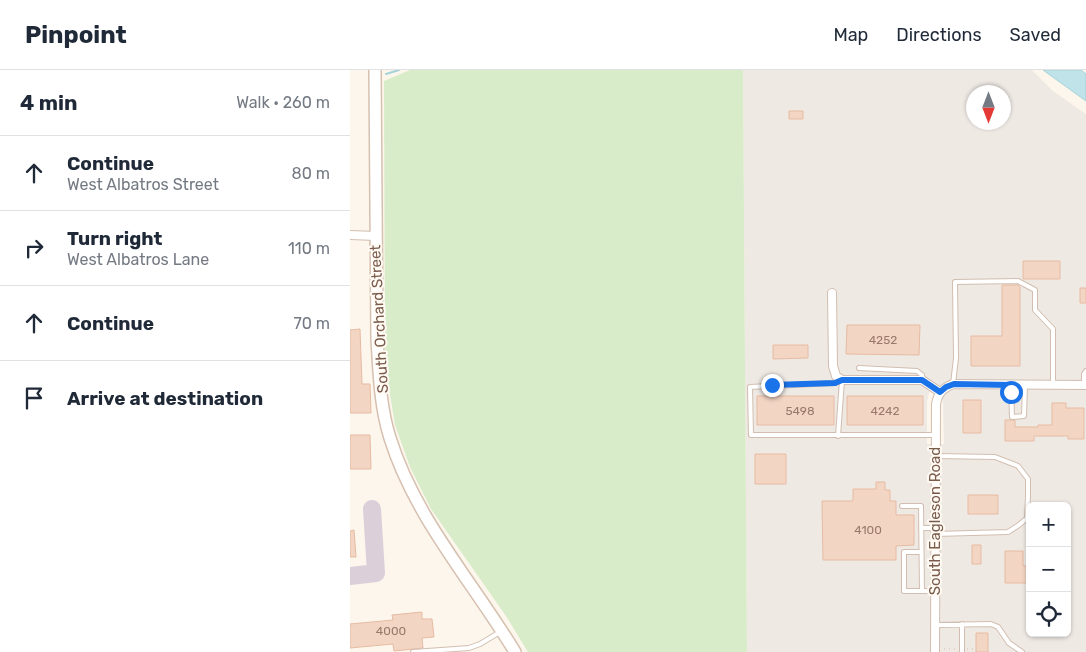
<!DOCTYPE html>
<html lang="en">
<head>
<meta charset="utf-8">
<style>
	:root { --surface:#fff; --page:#f2f2f3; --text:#1f2937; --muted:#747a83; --line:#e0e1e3 }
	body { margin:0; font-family:Rubik,sans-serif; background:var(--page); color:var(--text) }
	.controls { position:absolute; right:15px; bottom:15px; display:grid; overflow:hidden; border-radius:8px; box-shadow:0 1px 4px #0004 }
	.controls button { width:45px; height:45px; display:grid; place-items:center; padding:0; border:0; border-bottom:1px solid var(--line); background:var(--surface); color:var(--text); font:25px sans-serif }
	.compass { position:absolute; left:616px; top:15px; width:45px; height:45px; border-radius:50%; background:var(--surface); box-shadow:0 1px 4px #0004; rotate:180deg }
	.stop { position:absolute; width:15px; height:15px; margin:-11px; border:4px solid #1a73e8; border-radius:50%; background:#fff }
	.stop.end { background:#1a73e8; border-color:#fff; box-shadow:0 1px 5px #0008 }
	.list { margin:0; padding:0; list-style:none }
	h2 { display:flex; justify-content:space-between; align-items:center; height:65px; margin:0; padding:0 20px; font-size:21px }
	h2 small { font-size:16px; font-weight:400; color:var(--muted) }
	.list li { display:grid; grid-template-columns:32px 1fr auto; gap:15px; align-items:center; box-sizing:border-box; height:75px; padding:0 20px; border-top:1px solid var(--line) }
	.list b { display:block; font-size:19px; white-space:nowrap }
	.list p { margin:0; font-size:16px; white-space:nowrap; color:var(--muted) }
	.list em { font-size:16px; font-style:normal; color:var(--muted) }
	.icon { flex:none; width:28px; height:28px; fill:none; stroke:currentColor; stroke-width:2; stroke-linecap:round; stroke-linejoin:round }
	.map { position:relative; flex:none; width:736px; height:582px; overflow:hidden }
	header { display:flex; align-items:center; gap:30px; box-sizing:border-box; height:70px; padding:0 25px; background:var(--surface); border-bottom:1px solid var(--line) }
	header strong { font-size:24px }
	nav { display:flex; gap:28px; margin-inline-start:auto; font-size:18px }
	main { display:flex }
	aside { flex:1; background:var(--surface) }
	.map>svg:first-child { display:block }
	.industrial { fill:#efe9e4; fill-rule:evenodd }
	.green { fill:#d8ecc9 }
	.water { fill:#bfe3e8; stroke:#a5d3da }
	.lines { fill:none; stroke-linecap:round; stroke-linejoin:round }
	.stream { stroke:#a5d3da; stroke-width:2 }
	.taxiway { stroke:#dbcfda; stroke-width:18 }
	.building { fill:#f3d5c3; stroke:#e6bba3 }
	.lane-casing { stroke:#d1beb0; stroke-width:6 }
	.street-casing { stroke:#d1beb0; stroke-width:10 }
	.secondary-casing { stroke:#d6c0b0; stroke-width:14 }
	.path { stroke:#d9b8a5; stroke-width:1; stroke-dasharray:1 4; stroke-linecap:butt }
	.lane { stroke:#fff; stroke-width:4 }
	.street { stroke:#fff; stroke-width:8 }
	.secondary { stroke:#fff; stroke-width:11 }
	.route { stroke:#1a73e8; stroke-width:6 }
	.labels { text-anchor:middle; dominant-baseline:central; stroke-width:4; stroke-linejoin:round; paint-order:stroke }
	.number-label { font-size:12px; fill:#987a6a }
	.street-label { font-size:15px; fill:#7a5c4d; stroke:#fffaf3 }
</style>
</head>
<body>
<header>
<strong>Pinpoint</strong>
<nav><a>Map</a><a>Directions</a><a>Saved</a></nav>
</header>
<main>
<aside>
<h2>4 min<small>Walk · 260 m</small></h2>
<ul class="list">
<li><svg class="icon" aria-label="ahead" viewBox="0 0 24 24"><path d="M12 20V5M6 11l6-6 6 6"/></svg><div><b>Continue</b><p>West Albatros Street</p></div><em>80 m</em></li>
<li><svg class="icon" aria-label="right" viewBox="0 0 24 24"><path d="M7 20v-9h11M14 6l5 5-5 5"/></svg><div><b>Turn right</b><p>West Albatros Lane</p></div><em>110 m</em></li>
<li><svg class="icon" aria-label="ahead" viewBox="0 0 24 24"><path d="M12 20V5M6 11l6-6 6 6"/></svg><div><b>Continue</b></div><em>70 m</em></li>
<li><svg class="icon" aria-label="arrive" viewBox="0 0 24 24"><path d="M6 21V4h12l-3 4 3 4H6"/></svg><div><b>Arrive at destination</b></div></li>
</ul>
</aside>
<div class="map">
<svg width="736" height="582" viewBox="0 0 736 582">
	<rect width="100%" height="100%" fill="#fdf6ec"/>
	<path class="industrial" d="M393 0H682L703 21 736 44V582H397ZM624 22H654V52H624ZM586 312 593 331 594 374H577V332L579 323ZM680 436H717V563H680Z"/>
	<path class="green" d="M60 0H393L397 582H178L156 546 81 439 60 397 45 355 35 294 34 11Z"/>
	<path class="water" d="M693 0H731L736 4V31Z"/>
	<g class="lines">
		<path class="stream" d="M36 4 49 0"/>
		<path class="taxiway" d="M0 506 26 503 22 439"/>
	</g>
	<path class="building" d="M439 41H453V49H439Z
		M673 191H710V209H673Z
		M652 215H668L670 217V296H621V266H652Z
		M730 218H736V233H730Z
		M497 255H570L569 285 496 284Z
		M10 259 12 314H20L21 343H0V260Z
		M423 275H458V288L423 289Z
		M407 326H484V355H407Z
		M497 326H573V355H497Z
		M613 330H631V363H613Z
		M702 333H716V338H734V369H718V366H684V371H655V350H665V357H688V355H702Z
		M0 365H20L21 399H0Z
		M405 384H436V414H405Z
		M526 412H535V420H540V431H546V445H564V475L546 476V490H473L472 431H503V419H526Z
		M618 425H648V444H618Z
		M4 460 6 487H0V461Z
		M622 475H631V494H622Z
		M655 481H673V496H678V513H655Z
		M72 542V549H82L84 567 72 568 73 578 44 581 43 574 0 578V554L43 550 42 545Z
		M626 563H638V582H626Z"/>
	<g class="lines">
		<g class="lane-casing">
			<path id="lane" d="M509 298 567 301 572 305 573 310
				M603 314 606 288 605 212 668 211 685 220V240L703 259V315
				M661 315 662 347 674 346 675 315
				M734 315V304L736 301
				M488 366 492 310 485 313 400 317 401 365H586
				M552 436H571L572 521
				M571 458H585
				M585 464 658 462 669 455 677 448 678 426V409L668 396 645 387 586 386
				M571 482H554V521H585
				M612 554V582
				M585 555 641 554 648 557 659 573 672 582
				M63 582 119 578 130 574 150 562"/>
		</g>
		<g class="street-casing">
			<path id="street" d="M0 165 26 166
				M482 223 483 296 486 306 492 310H572L590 322
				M585 582 586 334C588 323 593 318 603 314L736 315"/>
		</g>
		<g class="secondary-casing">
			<path id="secondary" d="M25 0 27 269C29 302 30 337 40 368 65 448 122 511 165 582"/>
		</g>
		<path class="path" d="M594 579H606
			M617 579H623"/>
		<use href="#lane" class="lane"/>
		<use href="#street" class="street"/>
		<use href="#secondary" class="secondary"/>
	</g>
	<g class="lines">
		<path class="route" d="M422 315 485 313 492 310H572L590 322 596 317 604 314 661 315V322"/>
	</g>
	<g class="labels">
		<g class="number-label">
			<text x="533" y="270">4252</text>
			<text x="450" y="341">5498</text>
			<text x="535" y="341">4242</text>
			<text x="518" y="460">4100</text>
			<text x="41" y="561">4000</text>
		</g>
		<g class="street-label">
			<text transform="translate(29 249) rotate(-93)">South Orchard Street</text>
			<text transform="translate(585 451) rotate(-90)">South Eagleson Road</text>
		</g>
	</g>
</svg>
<div class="controls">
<button>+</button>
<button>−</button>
<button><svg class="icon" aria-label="locate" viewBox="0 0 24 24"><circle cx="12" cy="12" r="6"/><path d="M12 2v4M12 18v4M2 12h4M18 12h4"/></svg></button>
</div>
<svg class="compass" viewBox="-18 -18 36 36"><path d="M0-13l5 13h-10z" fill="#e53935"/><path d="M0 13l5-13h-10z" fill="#747a83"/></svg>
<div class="stop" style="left:661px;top:322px"></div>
<div class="stop end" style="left:422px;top:315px"></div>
</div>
</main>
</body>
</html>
